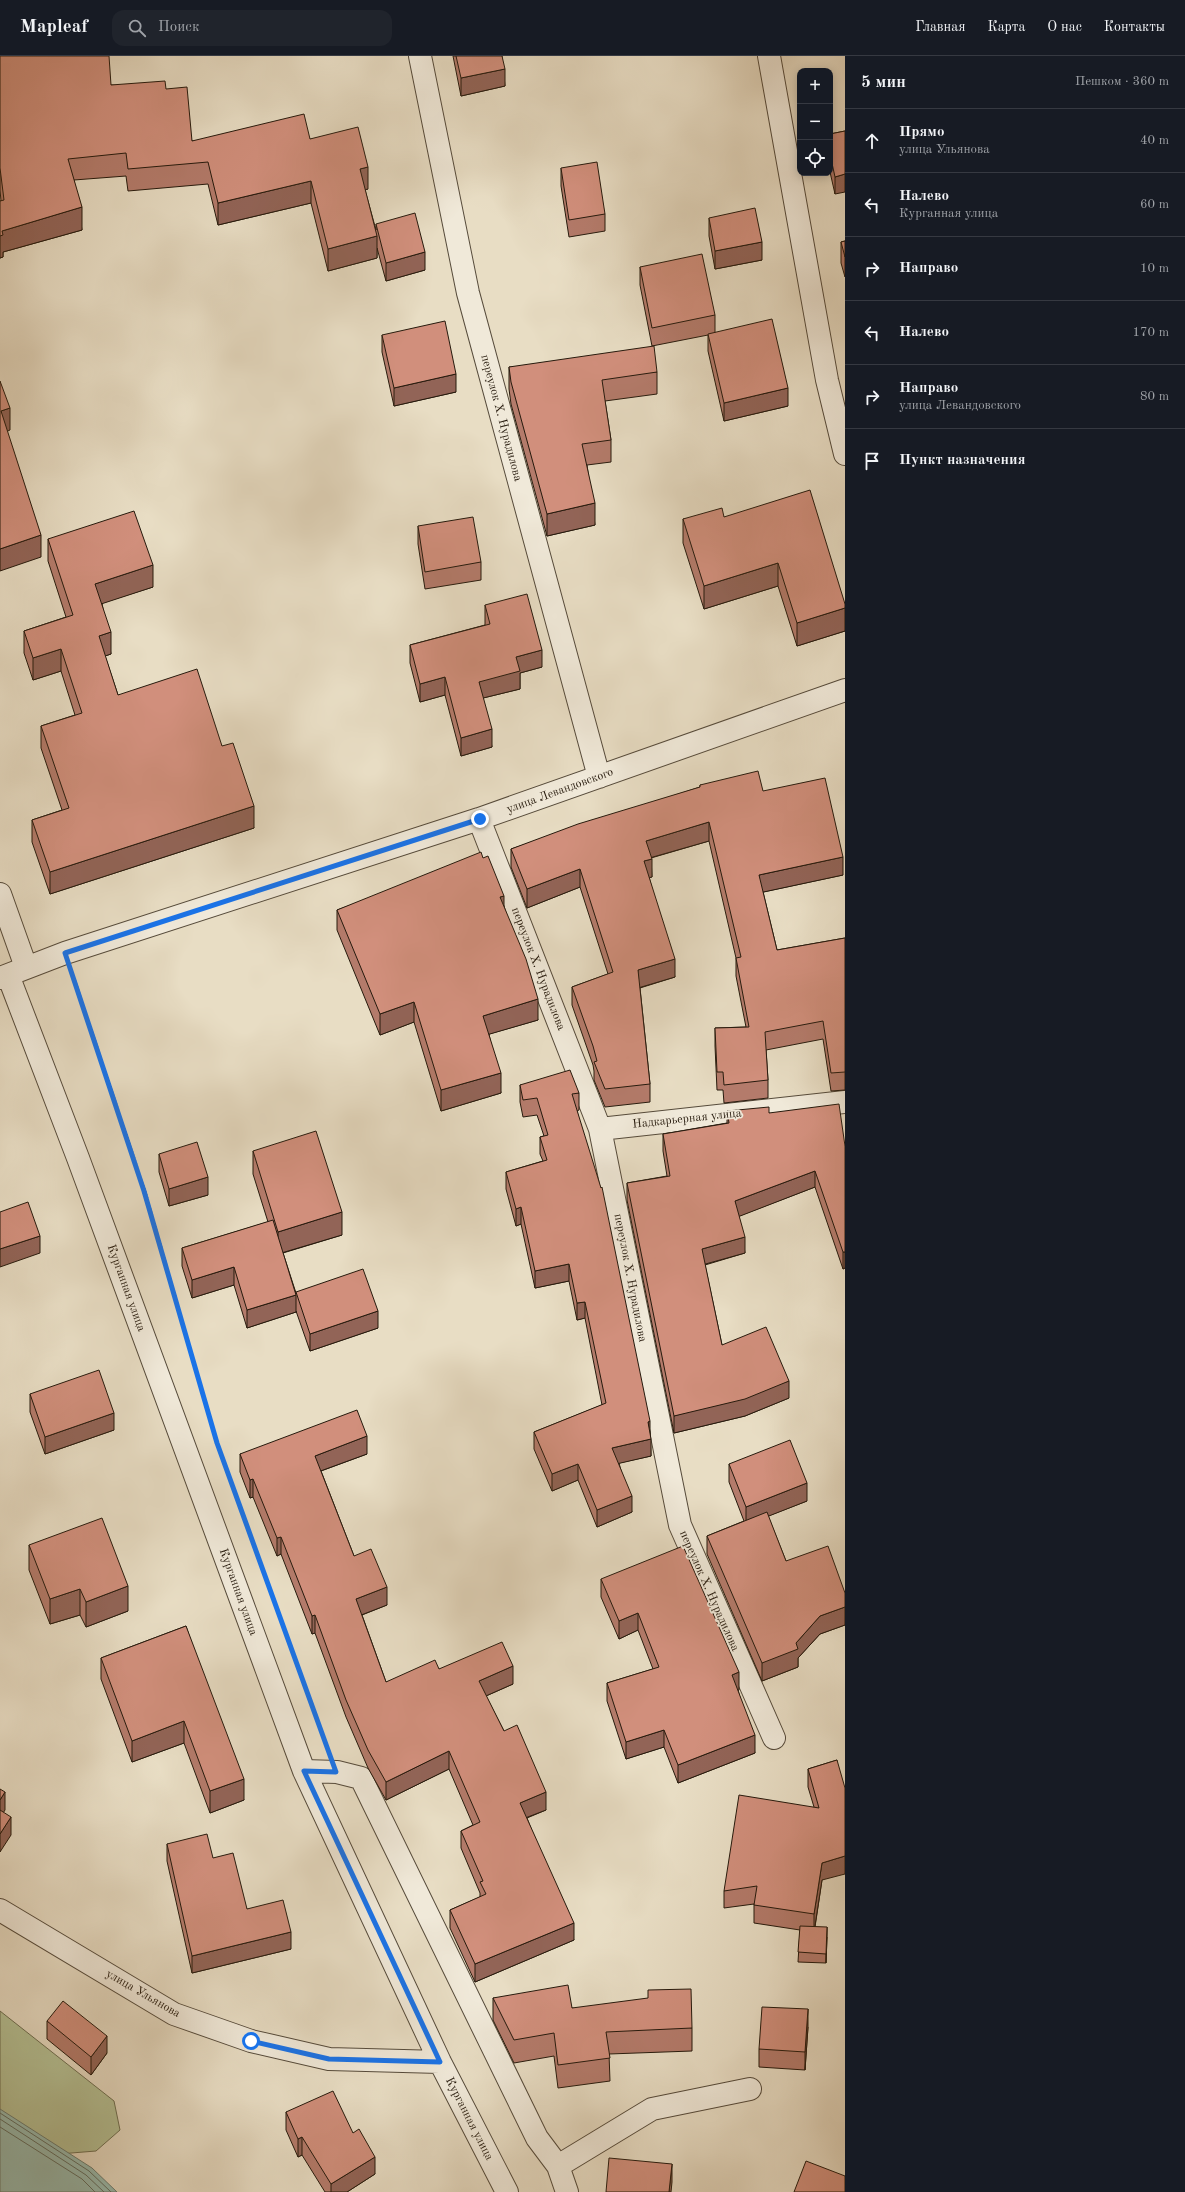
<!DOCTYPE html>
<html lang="ru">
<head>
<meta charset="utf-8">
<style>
	:root { --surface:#171b24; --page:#20242c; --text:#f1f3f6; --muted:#9ea1a6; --line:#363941 }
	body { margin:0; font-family:"Old Standard TT",serif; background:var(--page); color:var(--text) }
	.controls { position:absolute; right:12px; top:12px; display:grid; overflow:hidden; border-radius:8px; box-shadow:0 2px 10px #0003 }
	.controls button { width:36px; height:36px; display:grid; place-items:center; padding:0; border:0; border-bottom:1px solid var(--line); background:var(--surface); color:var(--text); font:20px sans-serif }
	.stop { position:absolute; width:12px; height:12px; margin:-9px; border:3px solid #1a73e8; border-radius:50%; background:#fff }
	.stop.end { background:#1a73e8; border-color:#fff; box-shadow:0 1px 4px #0008 }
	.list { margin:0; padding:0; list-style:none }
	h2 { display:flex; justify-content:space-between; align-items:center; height:52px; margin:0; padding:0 16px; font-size:17px }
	h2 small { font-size:13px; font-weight:400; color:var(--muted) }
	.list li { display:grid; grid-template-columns:26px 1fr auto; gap:12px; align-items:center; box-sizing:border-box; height:64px; padding:0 16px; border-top:1px solid var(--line) }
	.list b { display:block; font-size:15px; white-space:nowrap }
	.list p { margin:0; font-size:13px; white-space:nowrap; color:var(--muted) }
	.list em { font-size:13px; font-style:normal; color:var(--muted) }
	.icon { flex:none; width:22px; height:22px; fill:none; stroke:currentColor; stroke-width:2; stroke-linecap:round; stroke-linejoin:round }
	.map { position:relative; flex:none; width:845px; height:2136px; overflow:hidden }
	header { display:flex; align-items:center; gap:24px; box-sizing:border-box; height:56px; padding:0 20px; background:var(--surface); border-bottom:1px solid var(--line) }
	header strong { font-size:19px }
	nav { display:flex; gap:22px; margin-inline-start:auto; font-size:14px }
	.search { width:280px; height:36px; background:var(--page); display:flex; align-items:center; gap:10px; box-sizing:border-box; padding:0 14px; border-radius:12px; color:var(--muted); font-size:15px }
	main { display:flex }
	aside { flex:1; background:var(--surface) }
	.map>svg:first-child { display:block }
	.green { fill:#b5c195; stroke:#6e6e51 }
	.water { fill:#98bcb0; stroke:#6a7b6f }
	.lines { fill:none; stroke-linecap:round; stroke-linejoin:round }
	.shore { stroke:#5f6b5e; stroke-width:1 }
	.minor-casing { stroke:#564b3b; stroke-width:24 }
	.path { stroke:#261a0d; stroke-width:2.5; stroke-dasharray:1 2; stroke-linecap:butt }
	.minor { stroke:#f0e9d9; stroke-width:22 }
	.wall { fill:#b47b6b; stroke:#261a0d }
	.shaded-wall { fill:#926457; stroke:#261a0d }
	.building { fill:#d18f7c; stroke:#261a0d }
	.route { stroke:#1a73e8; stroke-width:5 }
	.labels { text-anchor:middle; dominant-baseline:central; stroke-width:3.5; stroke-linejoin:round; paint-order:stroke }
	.street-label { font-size:12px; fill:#261a0d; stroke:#f0e9d9 }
</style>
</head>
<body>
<header>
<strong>Mapleaf</strong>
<div class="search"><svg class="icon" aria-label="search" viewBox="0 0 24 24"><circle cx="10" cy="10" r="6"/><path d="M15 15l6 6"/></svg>Поиск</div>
<nav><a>Главная</a><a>Карта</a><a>О нас</a><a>Контакты</a></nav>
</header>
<main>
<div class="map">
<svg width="845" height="2136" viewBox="0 0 845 2136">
	<rect width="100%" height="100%" fill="#e8ddc4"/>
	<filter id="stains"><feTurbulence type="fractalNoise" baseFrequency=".005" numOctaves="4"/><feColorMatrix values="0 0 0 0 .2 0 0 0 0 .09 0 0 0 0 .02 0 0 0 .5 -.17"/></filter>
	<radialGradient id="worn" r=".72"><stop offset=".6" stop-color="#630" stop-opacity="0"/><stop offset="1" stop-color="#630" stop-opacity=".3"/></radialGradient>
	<path class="green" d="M0 1955 114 2045 120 2074 96 2095 59 2098 0 2058Z"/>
	<path class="water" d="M0 2053 92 2112 117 2136H0Z"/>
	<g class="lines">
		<path class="shore" d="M0 2057 89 2115 111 2136
			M0 2063 86 2119 104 2136
			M0 2071 82 2123 95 2136"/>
		<g class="minor-casing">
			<path id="minor" d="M420 0 468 237 599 721
				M769 0 827 324 845 398
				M479 763 600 1073 680 1469 774 1682
				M0 838 26 911
				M8 919 78 1102 304 1715 440 2006 507 2136
				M0 922 65 897 479 763 845 634
				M600 1073 845 1046
				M304 1715 337 1716 361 1722 537 2082 558 2110 567 2136
				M0 1854 174 1958 251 1985 329 2003 440 2006
				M558 2110 652 2053 750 2033"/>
		</g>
		<path class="path" d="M75 925 145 1135 217 1387 235 1437"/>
		<use href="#minor" class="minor"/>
	</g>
	<path class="wall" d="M0 0 111 29 166 33 192 85 310 83 368 133 365 134 376 174V168L425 214 386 225 377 192V202L328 215 311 147 218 169 208 128 128 135 126 120 74 124 82 174 3 196V201L0 202V145H1L0 134Z
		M453 0H502L505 30 461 40Z
		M845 75 835 138 830 116V78Z
		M561 112 605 158V175L569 181 561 130Z
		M709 162 762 204 715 213 709 180Z
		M845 185V221L841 207V186Z
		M640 211 715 259V276L788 350 724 365 708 295V279L652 290 640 229Z
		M382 279 456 336 394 350 382 296Z
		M509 311 657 316V338L605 345 611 384V406L587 409 595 469 547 480 511 348 509 333Z
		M724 461 845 548V575L797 590 778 530 704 553 683 487V463Z
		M418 470 481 506V524L425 533 418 488Z
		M48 483 153 531 102 547 111 598 105 600 118 639 222 690 254 772 50 838 32 786V764L62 754 41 692V670L75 659 61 615 33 624 24 597V575L66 561 48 505Z
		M485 549 542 611 520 617V633L483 642 492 691 461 700 445 639 420 646 410 607V589L485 569Z
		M700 729 763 735 843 819 763 836 777 894 845 882V1034L831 1035 823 983 766 994 768 1024V1042L724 1047 723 1034H717L715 990V972L746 971 736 920V902L709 785 651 802 652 821H649L675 921 640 932 650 1028V1046L605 1051 594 1024V1015L593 1009 572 949V931L608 918 580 831 527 852 511 811V793L700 731Z
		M483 802 504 850 538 964 489 978 501 1037 441 1055 414 966 380 979 337 874V854Z
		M520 1029 579 1037V1054L577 1055 650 1375 651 1400 619 1407 632 1456 597 1471 578 1424 552 1435 534 1393V1376L602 1349 585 1262 577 1264 569 1225 535 1232 521 1168 516 1170 506 1133V1116L543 1105 540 1098V1081L544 1080 537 1059 523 1061 520 1046Z
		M727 1055 769 1057 845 1090V1212L843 1213 815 1131 739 1160 745 1197 705 1209 722 1289 789 1342 745 1360 674 1377 627 1144V1127L667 1120 663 1095V1078L727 1067Z
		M253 1095 342 1179 283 1197 296 1237 378 1272 310 1295 296 1255V1256L247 1272 234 1229 192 1242 182 1210V1192L268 1166 253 1118Z
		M159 1098 208 1139 169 1150 159 1116Z
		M30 1338 114 1374 45 1398 30 1356Z
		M240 1398H367L321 1415 354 1500 387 1549 362 1559 386 1626 439 1613 513 1628 486 1640 504 1675 546 1754 527 1762 574 1884 475 1926 450 1872V1854L480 1841V1837L461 1792V1775L473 1769 449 1713 386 1744 368 1712 346 1661 315 1577 312 1578 281 1498 277 1500 253 1441 250 1442 240 1416Z
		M729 1408 807 1445 768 1460 786 1505 845 1551V1569L820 1578 798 1602V1611L762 1625 707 1498V1480L744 1465 729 1426Z
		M29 1489 128 1555 86 1571 80 1559 50 1568 29 1514Z
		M601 1523 739 1634H738L755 1697 678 1727 664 1691 626 1703 607 1645V1627L653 1613 638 1574 619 1583 601 1541Z
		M186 1570 244 1744 210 1757 184 1687 132 1706 101 1623V1602Z
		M837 1704 822 1824 815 1871 827 1881 826 1907 798 1906 800 1874 754 1867V1848L724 1852V1835L814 1751 808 1731V1713Z
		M167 1788 213 1802 247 1853 291 1893 192 1917 167 1805Z
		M493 1942 572 1952 692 1972V1995L609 1998 610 2025 558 2032 554 2000 514 2007 493 1964Z
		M47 1965 107 1997 91 2019 47 1983Z
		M808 1971 805 2014 759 2011V1993Z
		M286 2056 353 2077 375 2118 347 2136H325L302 2099 298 2101 286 2074Z"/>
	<path class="shaded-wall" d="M505 13V30L461 40V22Z
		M368 111V133L360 135V113Z
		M845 118V136L835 138V121Z
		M311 125V147L218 169V147Z
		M82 151V174L3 196V201L0 202V180L2 175Z
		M377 180V202L328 215V193Z
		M762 186V204L715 213V195Z
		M425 196V214L386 225V207Z
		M456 318V336L394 350V332Z
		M788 332V350L724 365V347Z
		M10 352V374L1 378V355Z
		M595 447V469L547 480V458Z
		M41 479V501L0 515V493Z
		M778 507V530L704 553V530Z
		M153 509V531L95 550V528Z
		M845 552V575L797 590V567Z
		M111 576V598L99 602V580Z
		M61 593V615L33 624V602Z
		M542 594V611L520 617V633L479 643V626L516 601Z
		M445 621V639L420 646V628Z
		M492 673V691L461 700V682Z
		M254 750V772L50 838V816Z
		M709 766V785L646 803V785Z
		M843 801V819L759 837V819Z
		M652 803V821L644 823V805Z
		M580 813V831L527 852V833Z
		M504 840V860L500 841Z
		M675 903V921L638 932V914Z
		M538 943V964L483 980V960Z
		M414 946V966L380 979V958Z
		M501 1017V1037L441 1055V1034Z
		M815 1115V1131L735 1162V1145Z
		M208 1121V1139L169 1150V1133Z
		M521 1151V1168L516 1170V1153Z
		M342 1156V1179L278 1198V1176Z
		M40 1180V1197L0 1211V1193Z
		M745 1181V1197L702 1209V1193Z
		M843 1196H845V1212L843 1213Z
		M569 1208V1225L535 1232V1215Z
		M234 1211V1229L192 1242V1224Z
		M296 1239V1256L247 1272V1254Z
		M585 1246V1262L577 1264V1247Z
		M378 1255V1272L310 1295V1278Z
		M789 1325V1342L745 1360 674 1377V1360Z
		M114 1357V1374L45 1398V1381Z
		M650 1365V1382L648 1366Z
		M367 1380V1398L315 1417V1400Z
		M651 1383V1400L612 1409V1392Z
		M578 1408V1424L552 1435V1418Z
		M253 1423V1441L250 1442V1424Z
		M807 1427V1445L746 1469V1451Z
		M632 1440V1456L597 1471V1454Z
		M281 1481V1498L277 1500V1482Z
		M128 1530V1555L86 1571V1546Z
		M387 1531V1549L356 1561V1543Z
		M80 1533V1559L50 1568V1543Z
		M845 1551V1569L820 1578 798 1602V1611L762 1625V1607L796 1587 820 1560Z
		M638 1557V1574L619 1583V1565Z
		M315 1559V1577L312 1578V1560Z
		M513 1610V1628L479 1643V1625Z
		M739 1616V1634L732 1637V1619Z
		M184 1665V1687L132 1706V1685Z
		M664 1674V1691L626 1703V1686Z
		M755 1679V1697L678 1727V1709Z
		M449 1695V1713L386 1744V1726Z
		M244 1723V1744L210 1757V1735Z
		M5 1736V1754L0 1762V1744Z
		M546 1736V1754L520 1764V1747Z
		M11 1761V1779L0 1796V1778Z
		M845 1800V1818L822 1824 814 1876V1858L822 1807Z
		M574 1867V1884L475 1926V1908Z
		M827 1871V1881L826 1907V1898Z
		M291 1876V1893L192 1917V1900Z
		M808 1953V1971L805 2014V1996Z
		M107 1980V1997L91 2019V2001Z
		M302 2081V2099L298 2101V2083Z
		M375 2101V2118L347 2136H331V2128Z
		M672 2108V2126L671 2136H669Z"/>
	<path class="building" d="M0 0H109L111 29 165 25 166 33 187 31 192 85 304 58 310 83 358 71 368 111 360 113 377 180 328 193 311 125 218 147 208 106 128 113 126 97 68 103 82 151 2 175 3 179 0 180V145L4 144 0 112Z
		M456 0H502L505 13 461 22Z
		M845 75V118L835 121 830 98V78Z
		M597 106 605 158 569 164 561 112Z
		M755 152 762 186 715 195 709 162Z
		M415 157 425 196 386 207 376 168Z
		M845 185V201L841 186Z
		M702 198 715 259 652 272 640 211Z
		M772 263 788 332 724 347 708 278Z
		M445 265 456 318 394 332 382 279Z
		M654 290 657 316 602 324 611 384 582 388 595 447 547 458 511 326 509 311Z
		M0 325 10 352 1 355 41 479 0 493Z
		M810 434 845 548V552L797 567 778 507 704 530 683 463 722 452 724 461Z
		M134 455 153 509 95 528 111 576 99 580 118 639 197 613 222 690 233 687 254 750 50 816 32 764 69 752 41 670 82 657 61 593 33 602 24 575 73 559 48 483Z
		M473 461 481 506 425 516 418 470Z
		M527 538 542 594 516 601 520 615 479 626 492 673 461 682 445 621 420 628 410 589 490 568 485 549Z
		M758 715 763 735 825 722 843 801 759 819 777 894 845 882V1016L831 1017 823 965 765 976 768 1024 724 1029 723 1016H717L715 972 749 971 736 902 741 901 709 766 646 785 652 803 644 805 675 903 638 914 650 1028 605 1033 594 1006 597 1005 593 990 572 931 613 916 580 813 527 833 511 793 578 768 700 731V729Z
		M481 796 483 802 488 800 504 840 500 841 526 903 538 943 483 960 501 1017 441 1034 414 946 380 958 337 854Z
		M570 1014 579 1037 572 1038 601 1132 602 1131 650 1365 648 1366 651 1383 612 1392 632 1440 597 1454 578 1408 552 1418 534 1376 606 1347 585 1246 577 1247 569 1208 535 1215 521 1151 516 1153 506 1116 547 1104 540 1081 548 1079 537 1042 523 1044 520 1029Z
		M839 1048 845 1090V1196H843L815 1115 735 1145 745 1181 702 1193 722 1289 766 1271 789 1325 745 1343 674 1360 627 1127 670 1120 663 1078 729 1067 727 1055 769 1051V1057Z
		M316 1075 342 1156 278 1176 253 1095Z
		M197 1086 208 1121 169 1133 159 1098Z
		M28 1146 40 1180 0 1193V1156Z
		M273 1164 296 1239 247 1254 234 1211 192 1224 182 1192Z
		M363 1213 378 1255 310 1278 296 1236Z
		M99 1314 114 1357 45 1381 30 1338Z
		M357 1354 367 1380 315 1400 354 1500 371 1493 387 1531 356 1543 386 1626 435 1604 439 1613 502 1586 513 1610 479 1625 504 1675 517 1669 546 1736 520 1747 574 1867 475 1908 450 1854 486 1838 480 1826 483 1825 461 1775 480 1766 449 1695 386 1726 368 1694 346 1644 315 1559 312 1560 281 1481 277 1482 253 1423 250 1424 240 1398Z
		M790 1384 807 1427 746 1451 729 1408Z
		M767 1456 786 1505 828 1490 845 1537V1551L820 1560 796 1587 798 1593 762 1607 707 1480Z
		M102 1462 128 1530 86 1546 80 1533 50 1543 29 1489Z
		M683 1490 739 1616 732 1619 755 1679 678 1709 664 1674 626 1686 607 1627 659 1611 638 1557 619 1565 601 1523Z
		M186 1570 244 1723 210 1735 184 1665 132 1685 101 1602Z
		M837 1704 845 1732V1800L822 1807 814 1858 754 1849 757 1830 724 1835 739 1739 819 1752 808 1713Z
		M0 1733 5 1736 0 1744Z
		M0 1754 11 1761 0 1778Z
		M207 1778 213 1802 233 1797 247 1853 283 1844 291 1876 192 1900 167 1788Z
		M800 1870 827 1871 826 1898 798 1896Z
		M568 1929 572 1952 648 1942V1934L691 1933 692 1972 606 1976 610 2002 558 2009 554 1977 514 1984 493 1942Z
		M63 1945 107 1980 91 2001 47 1965Z
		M762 1951 808 1953 805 1996 759 1993Z
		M333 2035 353 2077 359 2073 375 2101 331 2128 302 2081 298 2083 286 2056Z
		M609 2102 672 2108 669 2136H606Z
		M806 2105 845 2120V2136H794Z"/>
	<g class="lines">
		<path class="route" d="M251 1985 329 2003 440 2006 304 1715 336 1716 217 1387 144 1135 65 897 480 763"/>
	</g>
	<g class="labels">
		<g class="street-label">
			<text transform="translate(501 362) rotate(75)">переулок Х. Нурадилова</text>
			<text transform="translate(560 735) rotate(-20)">улица Левандовского</text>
			<text transform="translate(538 913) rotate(69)">переулок Х. Нурадилова</text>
			<text transform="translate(687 1063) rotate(-6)">Надкарьерная улица</text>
			<text transform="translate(630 1222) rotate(79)">переулок Х. Нурадилова</text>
			<text transform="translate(126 1232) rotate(70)">Курганная улица</text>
			<text transform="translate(709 1535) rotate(66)">переулок Х. Нурадилова</text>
			<text transform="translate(238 1536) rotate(70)">Курганная улица</text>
			<text transform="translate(143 1938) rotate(30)">улица Ульянова</text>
			<text transform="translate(469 2063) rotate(63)">Курганная улица</text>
		</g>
	</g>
	<rect width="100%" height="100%" filter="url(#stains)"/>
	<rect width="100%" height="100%" fill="url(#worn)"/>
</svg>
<div class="controls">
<button>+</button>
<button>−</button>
<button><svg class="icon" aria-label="locate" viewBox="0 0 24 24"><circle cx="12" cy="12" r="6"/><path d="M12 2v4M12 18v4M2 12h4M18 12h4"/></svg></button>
</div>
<div class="stop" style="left:251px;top:1985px"></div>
<div class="stop end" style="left:480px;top:763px"></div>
</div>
<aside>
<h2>5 мин<small>Пешком · 360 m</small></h2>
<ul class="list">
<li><svg class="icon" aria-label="ahead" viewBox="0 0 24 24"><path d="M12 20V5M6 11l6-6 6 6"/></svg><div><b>Прямо</b><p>улица Ульянова</p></div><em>40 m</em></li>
<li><svg class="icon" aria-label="left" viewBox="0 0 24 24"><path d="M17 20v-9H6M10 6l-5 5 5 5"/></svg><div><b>Налево</b><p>Курганная улица</p></div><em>60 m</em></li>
<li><svg class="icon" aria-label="right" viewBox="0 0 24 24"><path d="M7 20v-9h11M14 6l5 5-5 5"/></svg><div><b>Направо</b></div><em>10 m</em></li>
<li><svg class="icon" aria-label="left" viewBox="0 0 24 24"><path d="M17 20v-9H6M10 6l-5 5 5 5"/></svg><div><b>Налево</b></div><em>170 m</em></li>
<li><svg class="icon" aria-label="right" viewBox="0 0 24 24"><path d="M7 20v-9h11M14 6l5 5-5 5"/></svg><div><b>Направо</b><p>улица Левандовского</p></div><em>80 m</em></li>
<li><svg class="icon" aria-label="arrive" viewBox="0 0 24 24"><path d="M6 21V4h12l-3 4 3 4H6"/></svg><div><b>Пункт назначения</b></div></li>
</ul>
</aside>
</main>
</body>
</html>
